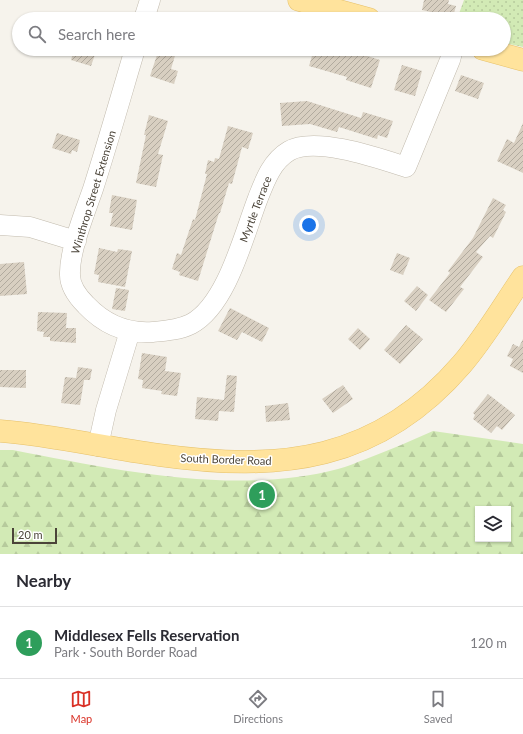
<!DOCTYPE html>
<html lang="en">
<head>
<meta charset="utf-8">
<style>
	:root { --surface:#fff; --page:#f7f7f7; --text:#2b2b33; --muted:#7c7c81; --line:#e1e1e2; --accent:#d93025 }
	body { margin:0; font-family:Lato,sans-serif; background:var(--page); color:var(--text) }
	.controls { position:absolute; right:12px; bottom:12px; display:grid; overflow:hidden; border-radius:0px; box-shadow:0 1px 3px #0004 }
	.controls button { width:36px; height:36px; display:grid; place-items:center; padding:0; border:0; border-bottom:1px solid var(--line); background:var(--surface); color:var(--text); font:20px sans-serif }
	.scale { position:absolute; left:12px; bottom:10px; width:45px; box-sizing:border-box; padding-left:4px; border:2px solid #4b4439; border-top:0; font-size:11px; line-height:14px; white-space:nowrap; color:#4b4439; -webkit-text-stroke:3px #fff; paint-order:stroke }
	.you { position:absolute; left:309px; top:225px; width:14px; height:14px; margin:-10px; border:3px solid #fff; border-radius:50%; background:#1a73e8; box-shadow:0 0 0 6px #1a73e833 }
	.badge { display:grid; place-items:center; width:26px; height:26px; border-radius:50%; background:var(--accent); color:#fff; font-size:13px; font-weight:700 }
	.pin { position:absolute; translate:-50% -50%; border:2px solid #fff; box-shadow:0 1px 4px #0006 }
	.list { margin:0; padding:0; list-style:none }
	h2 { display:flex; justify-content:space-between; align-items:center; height:52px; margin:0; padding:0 16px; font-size:17px }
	h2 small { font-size:13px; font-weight:400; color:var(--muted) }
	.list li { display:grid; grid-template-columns:26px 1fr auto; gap:12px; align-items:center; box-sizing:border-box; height:72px; padding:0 16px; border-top:1px solid var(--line) }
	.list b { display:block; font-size:15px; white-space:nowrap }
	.list p { margin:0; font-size:13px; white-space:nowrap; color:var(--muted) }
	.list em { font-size:13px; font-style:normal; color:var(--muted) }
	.icon { flex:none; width:22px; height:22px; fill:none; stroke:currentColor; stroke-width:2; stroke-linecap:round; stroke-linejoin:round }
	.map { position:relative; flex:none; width:523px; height:554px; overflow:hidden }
	.search { position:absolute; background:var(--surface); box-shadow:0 1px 3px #0004; left:12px; right:12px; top:12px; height:44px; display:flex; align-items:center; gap:10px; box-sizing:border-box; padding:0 14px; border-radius:22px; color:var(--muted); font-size:15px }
	.sheet { height:124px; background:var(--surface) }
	nav { display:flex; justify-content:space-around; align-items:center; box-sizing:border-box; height:56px; border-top:1px solid var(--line); background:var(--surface); font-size:11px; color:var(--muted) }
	nav a { display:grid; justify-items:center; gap:2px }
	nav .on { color:var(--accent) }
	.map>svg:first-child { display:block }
	.green { fill:url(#green-dots) }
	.forest { fill:url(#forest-firs); fill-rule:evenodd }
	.building { fill:url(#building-hatch) }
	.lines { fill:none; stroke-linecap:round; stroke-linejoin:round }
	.minor-casing { stroke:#c2bbae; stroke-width:21 }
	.major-casing { stroke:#e6c16a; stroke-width:23 }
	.minor { stroke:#fff; stroke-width:20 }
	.major { stroke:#ffe39c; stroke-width:22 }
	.labels { text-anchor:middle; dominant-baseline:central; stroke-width:3; stroke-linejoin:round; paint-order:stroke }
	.street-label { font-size:11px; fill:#4b4439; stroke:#fff }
</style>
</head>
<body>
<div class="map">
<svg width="523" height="554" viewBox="0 0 523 554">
	<defs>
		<pattern id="green-dots" width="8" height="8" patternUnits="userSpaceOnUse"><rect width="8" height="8" fill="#d2eab5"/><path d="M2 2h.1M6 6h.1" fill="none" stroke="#b6ca9c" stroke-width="1.8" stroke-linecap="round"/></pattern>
		<pattern id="forest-firs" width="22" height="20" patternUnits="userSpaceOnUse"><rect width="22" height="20" fill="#d2eab5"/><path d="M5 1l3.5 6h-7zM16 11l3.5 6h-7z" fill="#b6ca9c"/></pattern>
		<pattern id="building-hatch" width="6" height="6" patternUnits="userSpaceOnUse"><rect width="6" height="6" fill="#d8cfc1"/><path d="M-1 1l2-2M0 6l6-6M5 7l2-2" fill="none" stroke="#b1aa9e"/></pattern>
	</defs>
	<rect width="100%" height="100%" fill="#f6f3ec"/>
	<path class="green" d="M464 0H523V47L504 43V19H457Z"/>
	<path class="forest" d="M433 431 523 444V554H0V450H13C115 470 236 496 338 469 347 467 357 462 366 459 389 450 411 441 433 431ZM478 509H508V539H478Z"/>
	<path class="building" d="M424 0H449L448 4 456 6 453 17 422 10Z
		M74 49H97L91 66 71 60Z
		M159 49H177L171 69 178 71 174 84 150 76Z
		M314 49H345L380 60 371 88 346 80 347 77 309 66Z
		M402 65 422 71 415 96 394 90Z
		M461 75 484 83 478 99 455 91Z
		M307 101 361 118 363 112 393 121 387 138 378 135 377 139 339 127 337 132 310 124 282 126 280 103Z
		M149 115 168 121 158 154 163 155 156 187 136 183 146 135H144Z
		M523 123V173L497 161 507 139 514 143Z
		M228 126 253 133 248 149 242 147 232 184 229 183 220 213H219L198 281 179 275 180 272 172 269 177 253 181 255 193 219 195 220 207 174H205L208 160 214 162 215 158 219 159Z
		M57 133 80 140 77 152 72 150 71 154 52 148Z
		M112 195 137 200 132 230 110 226 113 213H109Z
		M493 198 506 205 503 210 506 212 493 238 490 236 476 252 483 257 460 287 464 289 446 312 429 300 450 273 448 271 473 238Z
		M99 248 117 252 118 249 132 251 125 287 98 282 99 275 94 274Z
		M397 253 410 258 403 275 390 270Z
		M24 262 27 294 0 296V264Z
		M417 286 428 295 416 311 404 301Z
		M116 288 129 290 125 311 112 309Z
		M230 308 269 328 262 342 242 332 237 340 218 331Z
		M38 312 67 313 66 328H76V343L50 341V337H43L44 332 37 331Z
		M406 325 423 339 400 364 384 350Z
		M358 328 370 339 360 350 348 339Z
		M523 339V373L510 366 513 359 507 356 513 344 519 347Z
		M142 353 167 357 165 371 181 373 177 396 161 394 162 391 142 388 143 380 138 379Z
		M78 367 92 369 90 380H84L80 405 61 403 65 377 76 378Z
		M0 370H26V388L0 387Z
		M227 375 237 376 234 412 219 411 218 421 195 419 197 397 224 400Z
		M343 385 353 399 333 413 322 399Z
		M488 394 515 415 502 430 497 426 491 433 473 419 475 415 473 413Z
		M288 403 290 420 266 422 265 406Z"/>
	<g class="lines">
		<g class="minor-casing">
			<path id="minor" d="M144 19 150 0
				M135 49C121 96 108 142 93 189 85 212 69 251 70 275 70 287 78 297 86 305 104 324 126 334 153 332 165 331 179 330 191 324 227 305 244 234 258 198 265 180 272 161 289 151 315 136 378 158 406 167L450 60 453 49
				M0 225 30 227 76 241
				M98 446 106 410 130 331"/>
		</g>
		<g class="major-casing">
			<path id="major" d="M299 0 369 19
				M483 49 523 60
				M0 431C53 435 106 448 159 455 280 472 378 462 462 364 485 337 503 306 523 277"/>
		</g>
		<use href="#minor" class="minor"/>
		<use href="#major" class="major"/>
	</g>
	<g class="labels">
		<g class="street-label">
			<text transform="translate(93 192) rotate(-73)">Winthrop Street Extension</text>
			<text transform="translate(255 209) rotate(-69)">Myrtle Terrace</text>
			<text transform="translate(226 459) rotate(2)">South Border Road</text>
		</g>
	</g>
</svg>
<div class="controls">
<button><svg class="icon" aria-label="layers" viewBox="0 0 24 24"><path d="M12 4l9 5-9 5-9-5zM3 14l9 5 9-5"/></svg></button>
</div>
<div class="scale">20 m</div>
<div class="you"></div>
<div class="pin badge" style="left:262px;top:495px;background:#2e9e5b">1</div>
<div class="search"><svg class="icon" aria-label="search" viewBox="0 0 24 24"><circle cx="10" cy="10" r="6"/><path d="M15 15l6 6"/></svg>Search here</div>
</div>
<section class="sheet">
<h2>Nearby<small></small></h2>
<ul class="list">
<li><span class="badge" style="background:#2e9e5b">1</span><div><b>Middlesex Fells Reservation</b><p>Park · South Border Road</p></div><em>120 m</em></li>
</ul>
</section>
<nav>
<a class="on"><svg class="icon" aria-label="map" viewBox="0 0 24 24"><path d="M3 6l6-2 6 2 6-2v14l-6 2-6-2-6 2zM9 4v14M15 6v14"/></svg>Map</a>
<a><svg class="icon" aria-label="directions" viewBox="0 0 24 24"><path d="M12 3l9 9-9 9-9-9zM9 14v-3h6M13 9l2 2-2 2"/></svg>Directions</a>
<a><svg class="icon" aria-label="saved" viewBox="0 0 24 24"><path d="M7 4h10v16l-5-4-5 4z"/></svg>Saved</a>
</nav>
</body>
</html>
